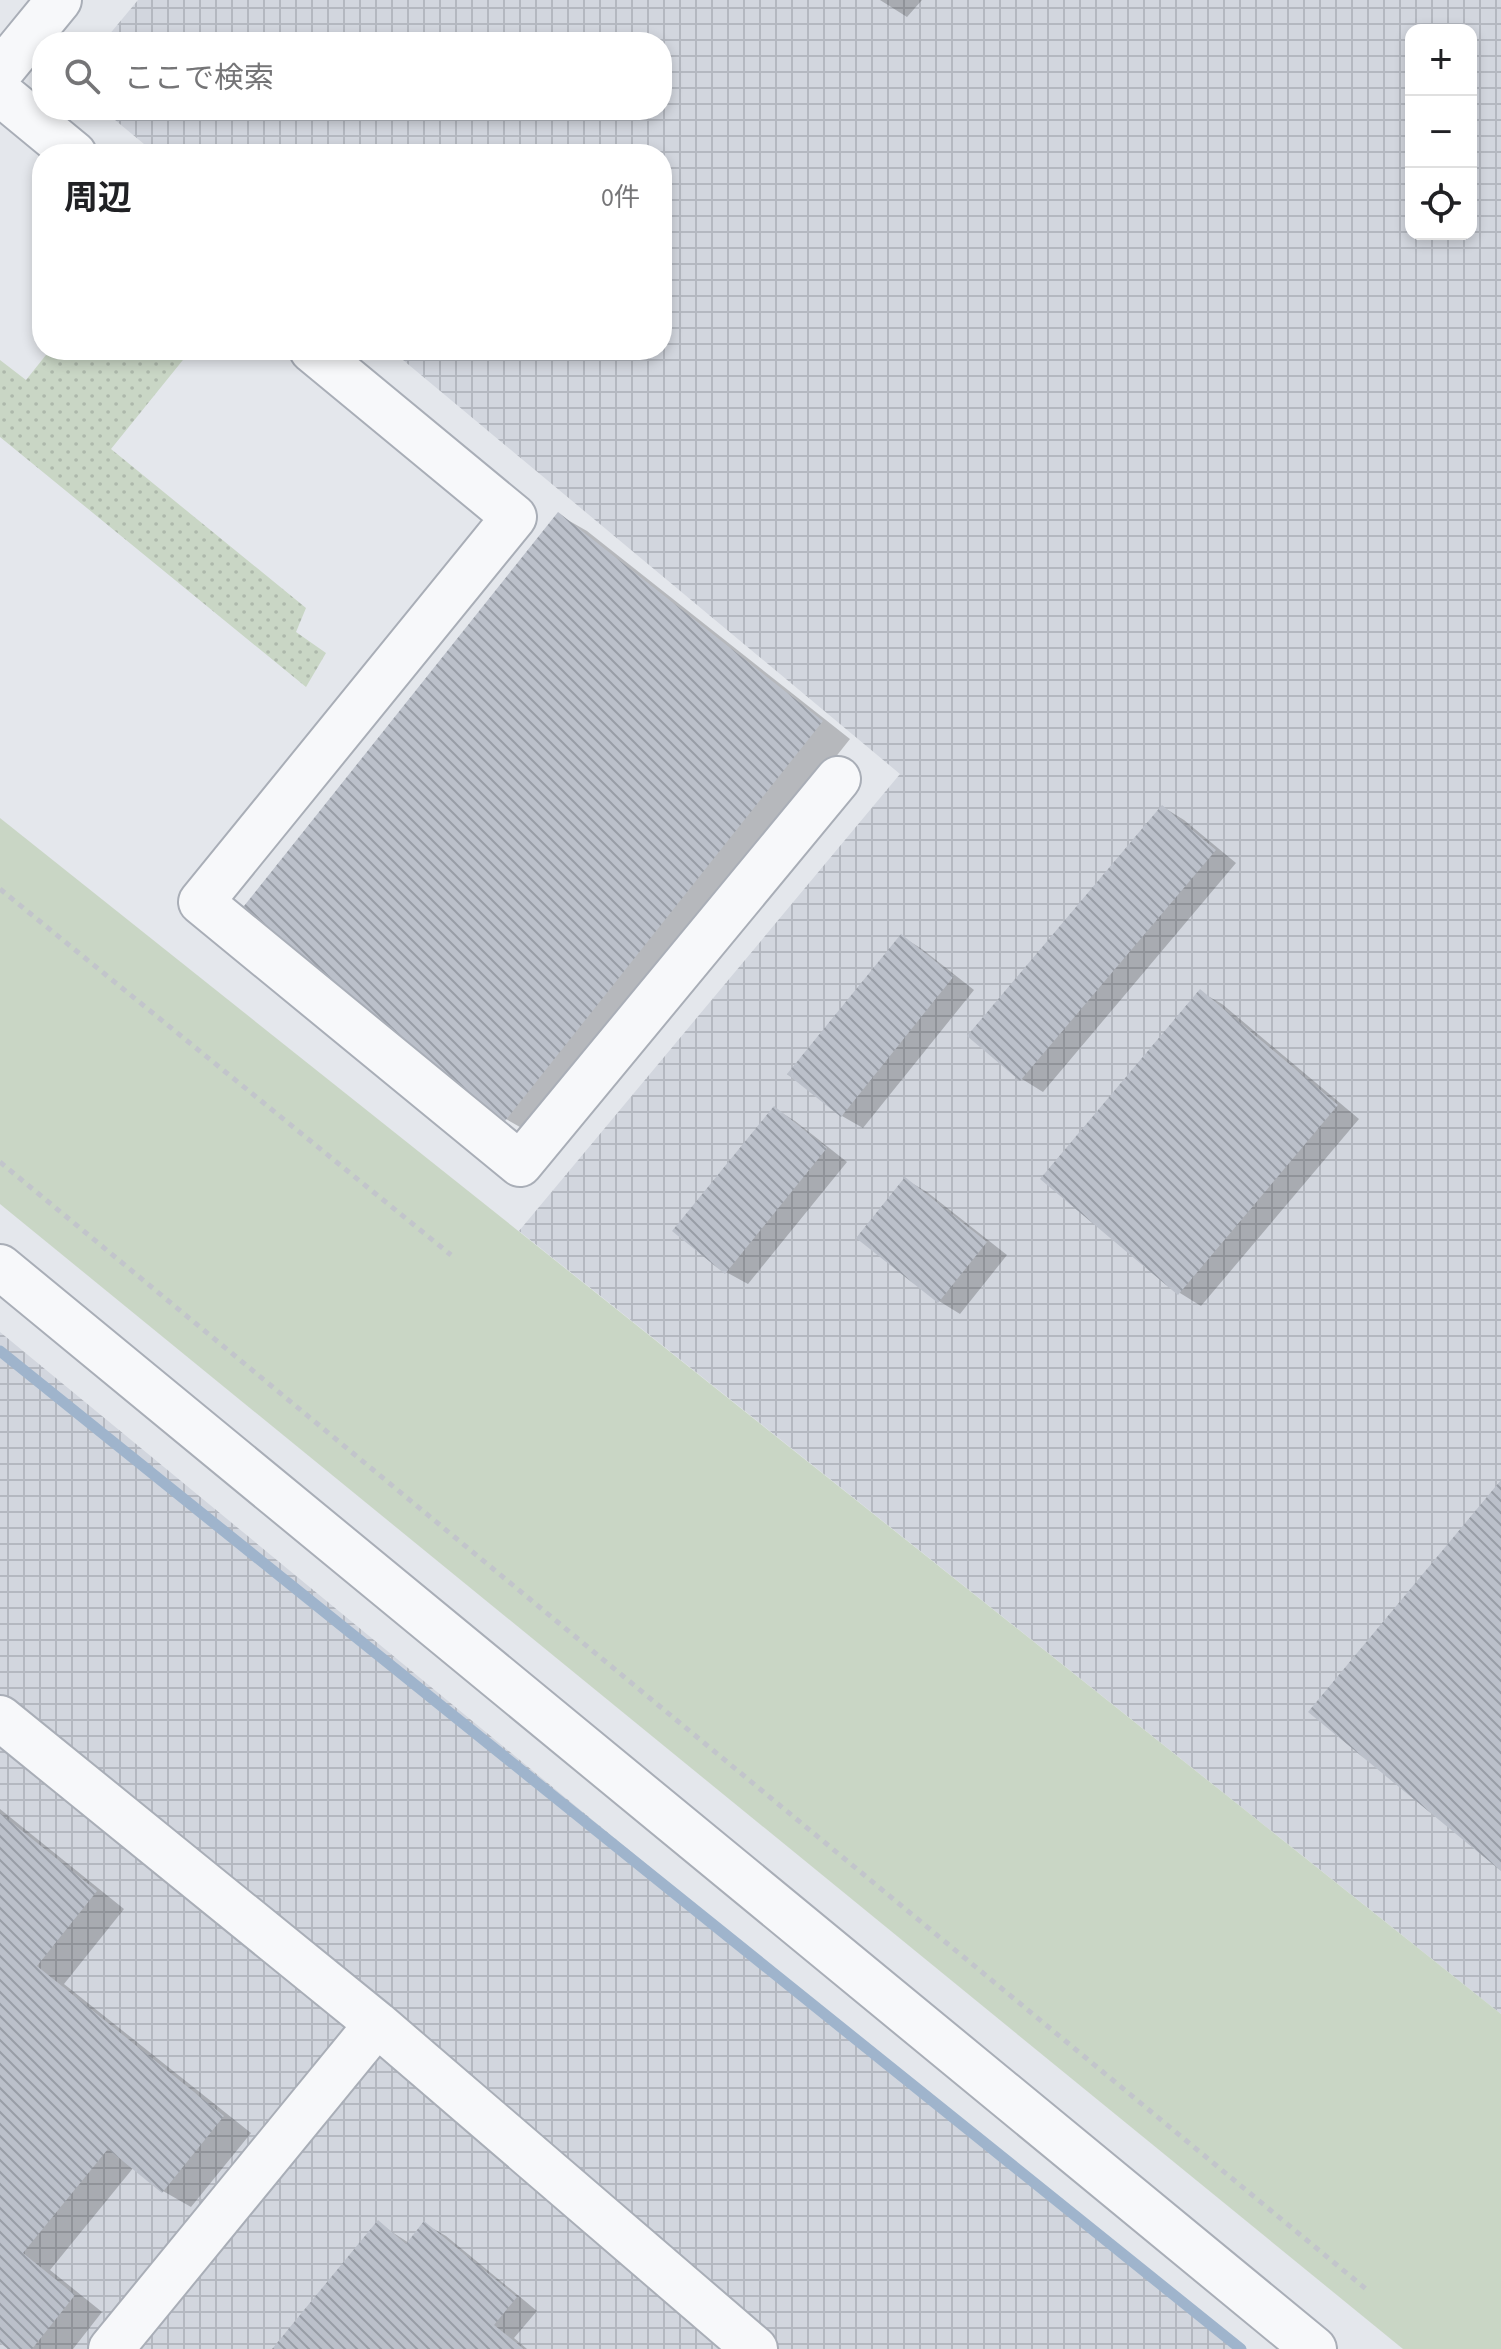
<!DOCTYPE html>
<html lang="ja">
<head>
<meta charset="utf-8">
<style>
	:root { --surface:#fff; --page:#f2f2f2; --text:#202124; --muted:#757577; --line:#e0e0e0 }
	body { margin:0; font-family:"Source Sans 3","Noto Sans JP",sans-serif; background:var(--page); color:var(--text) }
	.controls { position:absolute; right:24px; top:24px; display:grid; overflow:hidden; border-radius:16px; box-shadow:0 4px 12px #0003 }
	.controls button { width:72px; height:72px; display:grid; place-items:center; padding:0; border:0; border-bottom:2px solid var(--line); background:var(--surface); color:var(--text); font:40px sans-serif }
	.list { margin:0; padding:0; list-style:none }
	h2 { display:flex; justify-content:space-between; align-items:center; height:104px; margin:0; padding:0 32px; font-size:34px }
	h2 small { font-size:26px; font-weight:400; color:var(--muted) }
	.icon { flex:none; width:44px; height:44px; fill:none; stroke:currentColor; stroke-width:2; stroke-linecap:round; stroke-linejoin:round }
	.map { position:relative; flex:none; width:1501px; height:2349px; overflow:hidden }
	.search { position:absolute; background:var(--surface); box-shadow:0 4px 12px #0003; left:32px; top:32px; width:640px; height:88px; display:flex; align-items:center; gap:20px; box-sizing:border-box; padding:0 28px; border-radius:32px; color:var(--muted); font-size:30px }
	.panel { position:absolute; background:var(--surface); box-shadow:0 4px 12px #0003; left:32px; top:144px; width:640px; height:216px; border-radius:32px }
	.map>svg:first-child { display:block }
	.industrial { fill:url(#industrial-grid); fill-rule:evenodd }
	.grass { fill:url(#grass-dots) }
	.park { fill:#c9d6c5 }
	.shadow { fill:#0003 }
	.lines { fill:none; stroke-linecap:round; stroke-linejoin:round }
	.stream { stroke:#9fb4cc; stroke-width:11 }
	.building { fill:url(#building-back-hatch) }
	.minor-casing { stroke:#a9aeb7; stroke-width:48 }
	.path { stroke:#c2c5cb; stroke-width:5; stroke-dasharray:6 6; stroke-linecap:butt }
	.minor { stroke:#f7f8fa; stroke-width:44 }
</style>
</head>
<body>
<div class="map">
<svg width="1501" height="2349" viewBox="0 0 1501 2349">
	<defs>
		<pattern id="industrial-grid" width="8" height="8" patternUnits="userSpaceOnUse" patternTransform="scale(2)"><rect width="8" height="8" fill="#d2d6de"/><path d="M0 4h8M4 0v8" fill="none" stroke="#b4b8c0"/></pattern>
		<pattern id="grass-dots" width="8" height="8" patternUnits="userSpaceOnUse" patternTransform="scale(2)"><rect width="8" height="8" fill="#c9d6c5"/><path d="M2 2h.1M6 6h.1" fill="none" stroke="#adb8ab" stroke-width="1.8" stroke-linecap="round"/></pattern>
		<pattern id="building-back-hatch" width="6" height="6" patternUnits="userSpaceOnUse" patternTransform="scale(2)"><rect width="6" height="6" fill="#bbc0ca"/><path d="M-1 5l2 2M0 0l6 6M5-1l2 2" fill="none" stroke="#989da6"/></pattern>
	</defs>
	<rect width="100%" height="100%" fill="#e4e7ec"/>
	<path class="industrial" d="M138 0H1501V2014L519 1231 900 774 391 350H662V154H156L103 110H662V42H103ZM1411 30H1471V234H1411Z
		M0 1332 1235 2349H0Z"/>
	<path class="grass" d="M50 350H191L111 449 306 608 296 632 326 653 306 687 0 437V360L26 380Z"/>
	<path class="park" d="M0 818 1501 2014V2349H1403L0 1204Z"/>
	<path class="shadow" d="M880 0H922L907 17Z
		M559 515 587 531 850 739 534 1135 506 1119Z
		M1163 807 1184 820 1236 863 1043 1092 1022 1079 970 1036Z
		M901 936 922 949 974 990 863 1128 842 1116Z
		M1201 992 1222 1004 1359 1119 1201 1306 1180 1293 1043 1179Z
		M774 1108 795 1121 847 1162 748 1284 726 1272Z
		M905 1179 927 1192 1007 1255 960 1314 939 1301Z
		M0 1809 124 1909 64 1984 251 2133 191 2207 163 2191 134 2167 50 2270 102 2312 73 2349H11L0 2340Z
		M378 2223 409 2243 425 2224 446 2236 537 2311 514 2338 527 2349H275Z"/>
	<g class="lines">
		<path class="stream" d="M0 1351 1241 2349"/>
	</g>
	<path class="building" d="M558 512 823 721 505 1121 240 911Z
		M1162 805 1216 850 1020 1081 967 1036Z
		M901 934 954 976 841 1117 787 1074Z
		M1200 989 1338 1105 1178 1295 1040 1179Z
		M774 1106 827 1148 725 1274 672 1231Z
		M905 1177 987 1242 938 1303 856 1238Z
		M1501 1480V1871L1308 1712Z
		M0 1813 97 1891 37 1966 224 2116 162 2193 108 2149 23 2253 75 2295 32 2349H8L0 2343Z
		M378 2220 406 2244 424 2221 517 2297 494 2325 524 2349H272Z"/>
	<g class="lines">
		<g class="minor-casing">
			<path id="minor" d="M0 72 59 0
				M0 93 74 154
				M312 350 514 517 201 902 520 1164 838 779
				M0 1267 1314 2349
				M0 1718 377 2024 755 2349
				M111 2349 377 2024"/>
		</g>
		<path class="path" d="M0 889 451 1255
			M0 1162 1366 2289"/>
		<use href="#minor" class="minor"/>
	</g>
</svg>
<div class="controls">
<button>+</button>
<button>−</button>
<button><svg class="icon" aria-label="locate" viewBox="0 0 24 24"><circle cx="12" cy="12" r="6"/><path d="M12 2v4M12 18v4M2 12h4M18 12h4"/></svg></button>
</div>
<div class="search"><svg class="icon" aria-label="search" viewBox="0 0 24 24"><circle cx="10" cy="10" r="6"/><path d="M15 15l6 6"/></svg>ここで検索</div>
<section class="panel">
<h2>周辺<small>0件</small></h2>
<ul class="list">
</ul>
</section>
</div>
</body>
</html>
